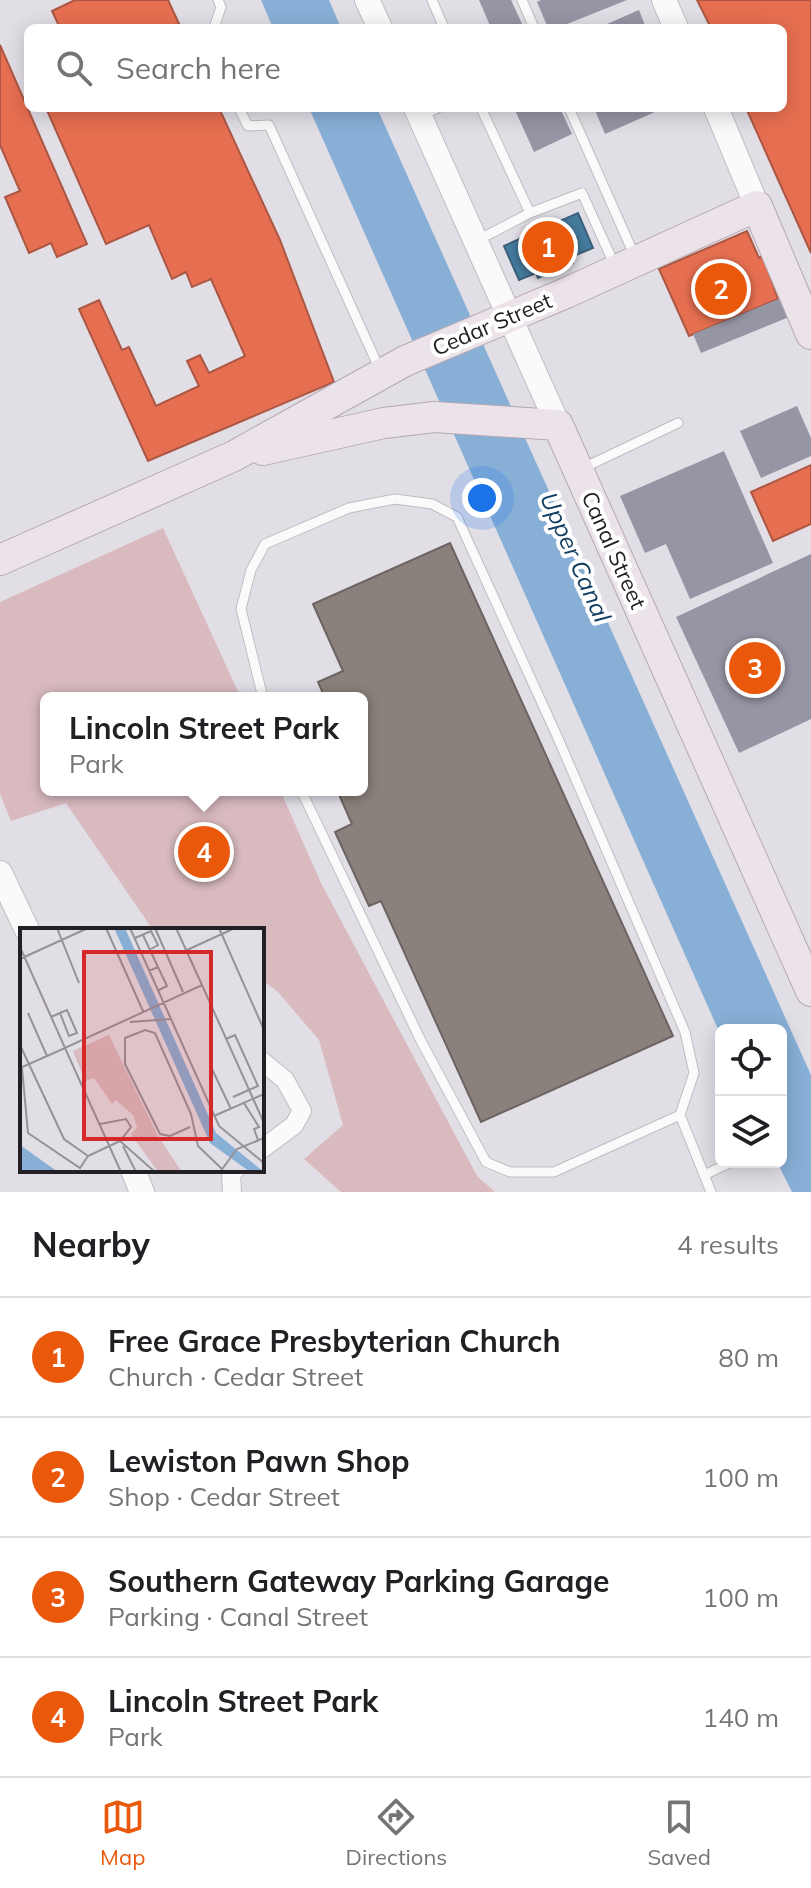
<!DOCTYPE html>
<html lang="en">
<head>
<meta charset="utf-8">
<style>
	:root { --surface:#fff; --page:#f6f6f6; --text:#202124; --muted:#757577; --line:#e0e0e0; --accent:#ea580c }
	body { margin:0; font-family:Mulish,sans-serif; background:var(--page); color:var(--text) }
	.controls { position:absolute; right:24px; bottom:24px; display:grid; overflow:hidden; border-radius:12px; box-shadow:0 4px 20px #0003 }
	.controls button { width:72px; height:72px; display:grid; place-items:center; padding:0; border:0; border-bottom:2px solid var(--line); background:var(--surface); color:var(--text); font:40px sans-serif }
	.you { position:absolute; left:482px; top:498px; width:28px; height:28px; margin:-20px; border:6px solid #fff; border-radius:50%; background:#1a73e8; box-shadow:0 0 0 12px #1a73e833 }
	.badge { display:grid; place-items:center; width:52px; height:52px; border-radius:50%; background:var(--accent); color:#fff; font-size:26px; font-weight:700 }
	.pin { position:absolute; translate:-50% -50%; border:4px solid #fff; box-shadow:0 2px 8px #0006 }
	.popup { position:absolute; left:40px; top:692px; width:328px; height:104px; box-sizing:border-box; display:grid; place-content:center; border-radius:12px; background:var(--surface); filter:drop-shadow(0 2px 6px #0005); font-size:26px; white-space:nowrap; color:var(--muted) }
	.popup b { font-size:30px; color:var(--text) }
	.popup::after { content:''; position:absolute; left:50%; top:100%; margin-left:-16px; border:16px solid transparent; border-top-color:var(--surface) }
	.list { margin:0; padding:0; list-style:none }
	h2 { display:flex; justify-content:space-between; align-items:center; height:104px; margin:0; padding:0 32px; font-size:34px }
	h2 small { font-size:26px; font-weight:400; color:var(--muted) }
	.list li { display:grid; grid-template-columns:52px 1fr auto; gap:24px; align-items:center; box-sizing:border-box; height:120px; padding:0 32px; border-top:2px solid var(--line) }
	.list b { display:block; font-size:30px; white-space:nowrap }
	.list p { margin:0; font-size:26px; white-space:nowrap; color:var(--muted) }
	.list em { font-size:26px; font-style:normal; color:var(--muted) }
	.icon { flex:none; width:44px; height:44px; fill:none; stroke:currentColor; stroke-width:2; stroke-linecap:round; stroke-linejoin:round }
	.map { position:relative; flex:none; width:811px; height:1192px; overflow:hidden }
	.search { position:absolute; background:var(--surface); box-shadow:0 4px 20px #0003; left:24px; right:24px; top:24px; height:88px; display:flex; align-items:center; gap:20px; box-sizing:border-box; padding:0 28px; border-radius:12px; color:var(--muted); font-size:30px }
	.sheet { height:584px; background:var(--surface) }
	nav { display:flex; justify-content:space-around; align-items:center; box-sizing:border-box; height:112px; border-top:2px solid var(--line); background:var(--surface); font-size:22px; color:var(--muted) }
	nav a { display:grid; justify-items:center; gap:4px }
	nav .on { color:var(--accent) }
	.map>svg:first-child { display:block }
	.green { fill:#d8babf }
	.water { fill:#88b0d7 }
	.shops { fill:#e76f51; stroke:#ac5744; stroke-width:2 }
	.public { fill:#457b9d; stroke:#3b6079; stroke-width:2 }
	.industry { fill:#8a817c; stroke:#6b6462; stroke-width:2 }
	.building { fill:#9695a4 }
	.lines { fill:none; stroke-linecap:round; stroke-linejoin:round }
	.service-casing { stroke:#bfbcc1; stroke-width:11 }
	.minor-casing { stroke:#bfbcc1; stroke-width:20 }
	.secondary-casing { stroke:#bfbcc1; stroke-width:26 }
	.trunk-casing { stroke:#b4a8b2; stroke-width:32 }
	.service { stroke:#fbfafb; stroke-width:9 }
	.minor { stroke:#fbfafb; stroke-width:18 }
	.secondary { stroke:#fbfafb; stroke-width:24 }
	.trunk { stroke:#ece3ea; stroke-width:30 }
	.labels { text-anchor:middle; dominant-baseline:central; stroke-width:8; stroke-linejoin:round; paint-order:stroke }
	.street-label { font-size:22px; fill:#232025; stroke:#fff }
	.water-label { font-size:24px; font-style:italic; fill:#113d60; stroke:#fff }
	.inset-road { fill:none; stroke:#969299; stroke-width:2 }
	.view { fill:#d62828; fill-opacity:0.15; stroke:#d62828; stroke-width:4 }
	.inset-edge { fill:none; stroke:#232025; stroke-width:4 }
</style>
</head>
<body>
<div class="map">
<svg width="811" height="1192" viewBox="0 0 811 1192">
	<rect width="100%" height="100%" fill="#e2dee6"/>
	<path class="green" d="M163 528 241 698H46V790H280L321 883 477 1176 495 1192H341L304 1159 343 1125 319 1040 278 992 262 980V930H153L66 803 11 821 0 794V602Z"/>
	<path class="water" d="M261 0H329L341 28H273Z
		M309 108H377L811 1075V1192H792L777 1162H781V1030H721V1036Z"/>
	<path class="shops" d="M168 0 181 28H60L52 11 75 0Z
		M697 0H811V253L746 108H783V28H711Z
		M0 45 87 244 57 257 51 243 29 253 5 197 20 191 0 145Z
		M46 108H219L280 240 334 382 148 461 79 309 99 300 122 350 129 347 156 406 199 386 187 361 200 355 209 373 245 356 211 279 192 287 186 272 172 279 149 225 106 244Z
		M747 231 759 258 763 256 778 299 689 336 659 269Z
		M811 465V524L773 541 751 492Z"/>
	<path class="public" d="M578 213 593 248 571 257 573 263 538 278 536 273 519 280 504 246Z"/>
	<path class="industry" d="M450 543 673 1036 481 1122 381 901 369 906 335 832 352 824 337 790H362V698H325L318 682 343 671 313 604Z"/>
	<path class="building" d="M479 0H511L524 28H491Z
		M541 0H627L557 28H548L537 2Z
		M639 10 646 28H598Z
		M514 108H560L572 134 534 152Z
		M594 108H664L605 134Z
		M786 296 794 315 701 353 693 334Z
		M797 406 811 438V456L761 478 740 431Z
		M724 451 773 563 690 599 666 544 645 553 620 496Z
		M811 554V719L739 753 676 617Z"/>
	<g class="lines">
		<g class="service-casing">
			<path id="service" d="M432 0 444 28
				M522 0 534 28
				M214 28 221 7 218 0
				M239 108 248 126 269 125 380 370
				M569 108 636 259
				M420 116 438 108
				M530 213 582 193 615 266
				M476 241 530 213 481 108
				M581 469 678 423
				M263 698 241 609 251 570 265 544 349 508 395 499 432 504 457 517 557 736 685 1032 694 1073 680 1115 711 1192
				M301 790 421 1041 486 1162 510 1172H554L680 1115
				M704 1175 732 1162"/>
		</g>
		<g class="minor-casing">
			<path id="minor" d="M262 1061 285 1080 302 1111 294 1125 262 1149
				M232 1192 231 1173 235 1170"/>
		</g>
		<g class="secondary-casing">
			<path id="secondary" d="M367 0 380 28
				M664 0 676 28
				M416 108 558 425
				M716 108 757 206
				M0 873 27 930
				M133 1170 142 1192"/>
		</g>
		<g class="trunk-casing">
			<path id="trunk" d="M263 450 384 423 434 417 558 425 811 991
				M0 560 234 456 405 361 566 293 757 206 811 334"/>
		</g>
		<use href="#service" class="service"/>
		<use href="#minor" class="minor"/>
		<use href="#secondary" class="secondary"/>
		<use href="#trunk" class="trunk"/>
	</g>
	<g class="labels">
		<g class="street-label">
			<text transform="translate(492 324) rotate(-23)">Cedar Street</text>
			<text transform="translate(614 550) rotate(66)">Canal Street</text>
		</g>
		<g class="water-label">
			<text transform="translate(576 557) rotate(66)">Upper Canal</text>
		</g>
	</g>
	<g transform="translate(20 928)">
		<rect width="244" height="244" fill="#e2dee6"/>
		<path d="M89 107 138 208 162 244H138L111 206 117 200 113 187 96 172 92 176 74 150 65 153 53 123Z" fill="#d8babf"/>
		<path d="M94 0H105L196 205 244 244H230L190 215ZM0 217 24 234 38 244H0Z" fill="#88b0d7"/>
		<path class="inset-road" d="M37 0 59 55M86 0 123 83M110 0 151 91M135 0 163 64M156 0 182 57M199 0 244 102M123 7 138 39 129 43M115 10 131 3 138 17 131 21M0 19 45 120 182 57 244 195M167 22 215 0M0 31 68 0M138 39 147 58 139 62M8 85 27 128M31 89 40 85 47 82 57 105 49 108 40 85M110 94 151 91 199 198 244 235M206 111 215 107 238 158 213 169M0 117 44 211 68 228M0 140 45 120 101 244M2 140 8 205 60 240 68 228 100 213M192 141 211 181M224 175 239 199 234 201 238 212M194 188 244 166M80 196 106 191 111 199 100 213M170 199 150 208 140 206 105 136V110L125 102 135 105 171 186 178 218 202 241M100 213 135 244M103 218 116 244M200 244 217 221 244 210"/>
		<path class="view" d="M64 24H191V211H64Z"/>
		<rect width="244" height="244" class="inset-edge"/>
	</g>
</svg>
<div class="controls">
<button><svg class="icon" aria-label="locate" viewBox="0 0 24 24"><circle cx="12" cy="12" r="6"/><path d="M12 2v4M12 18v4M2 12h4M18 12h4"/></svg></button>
<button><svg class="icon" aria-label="layers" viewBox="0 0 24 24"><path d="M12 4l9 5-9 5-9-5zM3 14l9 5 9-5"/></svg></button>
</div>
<div class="you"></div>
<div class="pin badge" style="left:548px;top:247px">1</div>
<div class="pin badge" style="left:721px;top:289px">2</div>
<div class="pin badge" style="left:755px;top:668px">3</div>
<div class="pin badge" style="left:204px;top:852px">4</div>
<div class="popup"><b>Lincoln Street Park</b>Park</div>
<div class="search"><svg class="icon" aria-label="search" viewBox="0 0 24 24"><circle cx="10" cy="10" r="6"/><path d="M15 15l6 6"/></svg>Search here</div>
</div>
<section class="sheet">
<h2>Nearby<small>4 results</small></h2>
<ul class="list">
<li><span class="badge">1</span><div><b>Free Grace Presbyterian Church</b><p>Church · Cedar Street</p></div><em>80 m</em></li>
<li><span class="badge">2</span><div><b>Lewiston Pawn Shop</b><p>Shop · Cedar Street</p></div><em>100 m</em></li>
<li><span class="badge">3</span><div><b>Southern Gateway Parking Garage</b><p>Parking · Canal Street</p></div><em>100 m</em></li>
<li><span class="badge">4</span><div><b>Lincoln Street Park</b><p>Park</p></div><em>140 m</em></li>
</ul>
</section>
<nav>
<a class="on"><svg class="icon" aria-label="map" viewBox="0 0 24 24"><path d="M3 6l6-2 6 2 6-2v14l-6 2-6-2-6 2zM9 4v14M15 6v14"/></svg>Map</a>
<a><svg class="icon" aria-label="directions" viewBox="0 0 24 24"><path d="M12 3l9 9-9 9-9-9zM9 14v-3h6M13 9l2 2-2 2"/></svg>Directions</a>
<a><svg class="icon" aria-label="saved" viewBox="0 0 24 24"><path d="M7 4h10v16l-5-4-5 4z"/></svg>Saved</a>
</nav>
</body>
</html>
